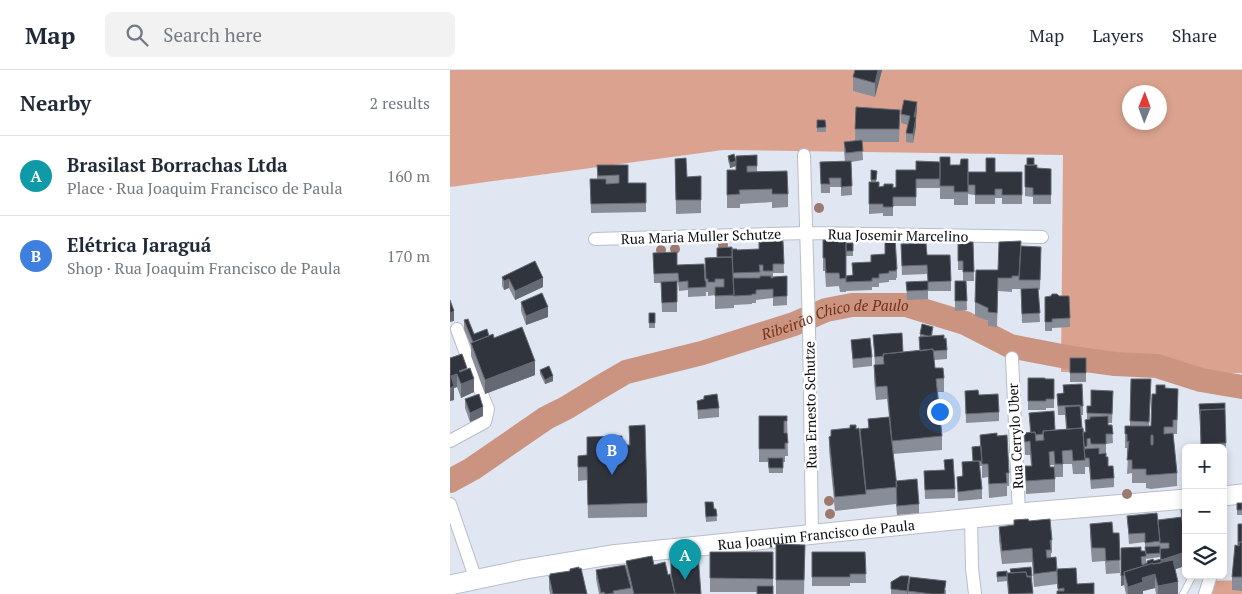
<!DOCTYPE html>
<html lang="en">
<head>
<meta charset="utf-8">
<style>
	:root { --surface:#fff; --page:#f2f2f3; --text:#1f2937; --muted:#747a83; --line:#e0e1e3; --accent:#a23d13 }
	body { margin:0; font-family:"PT Serif",serif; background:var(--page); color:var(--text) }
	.controls { position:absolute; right:15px; bottom:15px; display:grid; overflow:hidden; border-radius:8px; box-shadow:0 2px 8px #0003 }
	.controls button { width:45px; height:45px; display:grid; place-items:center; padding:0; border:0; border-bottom:1px solid var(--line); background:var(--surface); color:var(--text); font:25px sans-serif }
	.compass { position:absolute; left:672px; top:15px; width:45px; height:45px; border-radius:50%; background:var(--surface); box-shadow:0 2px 8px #0003; rotate:1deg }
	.you { position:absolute; left:489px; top:341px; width:18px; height:18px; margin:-12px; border:4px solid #fff; border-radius:50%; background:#1a73e8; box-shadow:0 0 0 8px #1a73e833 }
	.badge { display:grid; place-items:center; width:32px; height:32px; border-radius:50%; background:var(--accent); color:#fff; font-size:16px; font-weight:700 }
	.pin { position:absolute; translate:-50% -41px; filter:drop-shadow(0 1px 2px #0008) }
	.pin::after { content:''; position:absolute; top:26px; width:18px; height:15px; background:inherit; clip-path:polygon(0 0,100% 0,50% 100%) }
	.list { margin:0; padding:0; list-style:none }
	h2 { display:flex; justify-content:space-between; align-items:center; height:65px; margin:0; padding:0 20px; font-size:21px }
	h2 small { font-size:16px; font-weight:400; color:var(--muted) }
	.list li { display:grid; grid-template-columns:32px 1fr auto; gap:15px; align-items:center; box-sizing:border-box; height:80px; padding:0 20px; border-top:1px solid var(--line) }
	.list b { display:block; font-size:19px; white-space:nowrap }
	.list p { margin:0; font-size:16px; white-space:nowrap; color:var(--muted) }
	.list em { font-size:16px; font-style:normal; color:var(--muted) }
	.icon { flex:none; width:28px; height:28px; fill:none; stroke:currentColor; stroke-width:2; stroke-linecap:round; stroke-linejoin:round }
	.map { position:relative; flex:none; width:792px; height:524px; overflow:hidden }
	header { display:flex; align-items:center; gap:30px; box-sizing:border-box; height:70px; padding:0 25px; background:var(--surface); border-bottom:1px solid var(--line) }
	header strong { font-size:24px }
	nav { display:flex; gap:28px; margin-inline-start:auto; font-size:18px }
	.search { width:350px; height:45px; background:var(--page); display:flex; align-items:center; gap:12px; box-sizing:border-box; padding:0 18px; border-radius:8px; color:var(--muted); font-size:19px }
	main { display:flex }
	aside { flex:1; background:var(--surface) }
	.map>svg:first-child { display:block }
	.forest { fill:#dba38f; fill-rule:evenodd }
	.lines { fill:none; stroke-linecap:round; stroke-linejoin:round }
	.river { stroke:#cb9481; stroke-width:24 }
	.lane-casing { stroke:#b8bec9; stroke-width:8 }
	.street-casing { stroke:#b8bec9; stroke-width:14 }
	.secondary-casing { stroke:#b8bec9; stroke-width:21 }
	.lane { stroke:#fff; stroke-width:6 }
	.street { stroke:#fff; stroke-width:12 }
	.secondary { stroke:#fff; stroke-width:19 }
	.tree { fill:#9c7a70 }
	.wall { fill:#888d98; fill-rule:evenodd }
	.shaded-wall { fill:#656973 }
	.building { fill:#30343d; stroke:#656973; fill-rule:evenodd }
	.labels { text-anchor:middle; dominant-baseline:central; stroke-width:5; stroke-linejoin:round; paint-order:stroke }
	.street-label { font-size:14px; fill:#0a0c10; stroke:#fff }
	.water-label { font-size:15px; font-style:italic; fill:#743017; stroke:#fff }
</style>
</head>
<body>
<header>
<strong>Map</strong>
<div class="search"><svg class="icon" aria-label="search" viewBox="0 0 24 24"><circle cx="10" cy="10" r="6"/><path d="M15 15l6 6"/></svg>Search here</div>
<nav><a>Map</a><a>Layers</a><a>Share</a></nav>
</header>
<main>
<aside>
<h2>Nearby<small>2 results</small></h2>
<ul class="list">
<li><span class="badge" style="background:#0f9aa8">A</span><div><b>Brasilast Borrachas Ltda</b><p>Place · Rua Joaquim Francisco de Paula</p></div><em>160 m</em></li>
<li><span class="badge" style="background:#3f7fe0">B</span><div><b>Elétrica Jaraguá</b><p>Shop · Rua Joaquim Francisco de Paula</p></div><em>170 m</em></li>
</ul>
</aside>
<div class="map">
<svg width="792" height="524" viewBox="0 0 792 524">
	<rect width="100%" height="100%" fill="#e0e6f2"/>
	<path class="forest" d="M0 0H792V303L611 302 613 85 273 80 0 117ZM680 22H710V52H680Z
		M792 510V524H757L762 511Z"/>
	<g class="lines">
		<path class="river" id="s1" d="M0 411 22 399 96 348 116 338 152 316 176 302 252 283 344 254 376 240 402 235H456L515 253 560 276 622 288 665 294 707 296 751 310 792 317"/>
		<g class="lane-casing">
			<path id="lane" d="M733 524 743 505"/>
		</g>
		<g class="street-casing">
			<path id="street" d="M354 85 359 259 362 465
				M145 169 356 163 592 167
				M7 259 19 292
				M562 288 569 444
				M0 298 19 292 38 339 35 352 0 371
				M0 434 26 510
				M521 448 522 498 525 524
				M755 524 761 505"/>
		</g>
		<g class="secondary-casing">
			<g id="secondary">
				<path d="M773 426 792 424"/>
				<path id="s2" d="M0 515 76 499 161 485 581 442 736 429"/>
			</g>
		</g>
		<use href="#lane" class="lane"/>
		<use href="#street" class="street"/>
		<use href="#secondary" class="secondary"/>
	</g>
	<g class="tree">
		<circle cx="369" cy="138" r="5"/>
		<circle cx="273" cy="175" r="5"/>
		<circle cx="225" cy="179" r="5"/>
		<circle cx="211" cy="180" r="5"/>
		<circle cx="677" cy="424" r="5"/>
		<circle cx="379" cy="431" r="5"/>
		<circle cx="380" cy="444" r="5"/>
	</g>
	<path class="wall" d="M405 0H432L425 27 403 21V7Z
		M406 37 450 40 449 72H412L413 90 401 92 402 125 391 126V117H380V123H371L370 92 395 91 394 81V72L405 71Z
		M467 41 466 47V56L463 73 456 72V63L458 55 451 53V44Z
		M367 50H375L376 62H367Z
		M307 85V102L338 124V137L322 138V132L290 134V138H277V100H286V96L280 98 278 90V86L286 90Z
		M225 89 237 107 251 106V143L226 144Z
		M147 95H178V113H196V142L141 143 140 109H147Z
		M500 95 518 113 545 102H572V134H552V128H545V134H525V125L518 124V135H504V129H490V118H466V136H443V146H433V143L419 144V112H421V100L427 101 426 112 429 117H446L466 100Z
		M575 95H584L587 98 601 99V134H583V127L575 126Z
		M435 168 447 199V208H446V210H439V212L429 213V217H422V220L396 221V220V222H390L389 216 376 217 375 201H373V170L396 173H403V186H396V206L403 205 402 193 421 192V185H435Z
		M333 171 334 203H323V207L337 206V235L323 236V228L306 230V233H302V234L284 235V238L265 239V225L258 226V222H256V226L238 227V220L229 221 228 212 227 213V242H212L211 213H204L203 183 227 195 255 211V188L267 187 287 180 309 179Z
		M508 172H523L524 211H513V200H508Z
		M451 174 477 185 501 211V221H478V229L457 230 456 212 478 211 477 204 452 205Z
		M571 176 591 177 590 220 588 219 590 252 572 253 571 219H575H562V222L548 221 547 257 538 256V251L525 246V232L548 200Z
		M52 207 93 217 65 230 59 218 54 220 52 216Z
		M505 211H516L517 240 505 241Z
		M619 226 620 257 602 258V261H595V227Z
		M71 232 98 247 76 255 71 241Z
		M199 243H205V258H199Z
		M14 250 24 264 39 266 44 268 85 305 35 324 21 286V276L14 259Z
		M483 262 482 266 497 280V289L484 290 485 298 494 308V322H488L492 366V380L443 384 446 411 469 434V443L447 445 446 434 385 441 379 380V367L381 366V360L406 359 410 362 418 358V349L439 347 437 329 426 330 424 309V295H425L423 265 453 282 470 281V264Z
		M401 270 422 287V296L403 298Z
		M0 288 17 299 24 322 11 328 7 317 4 318V330L0 331Z
		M620 288H636V312H620Z
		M90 300 103 311 95 314 90 304Z
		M578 308 604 309V338H596V340H578Z
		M681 309 701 322 699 356H701L706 324 715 318 728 319 727 364H723L727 403V416L701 419 696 418V413H682V403L677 404 678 385H677V378H675V356H680Z
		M613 315 633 336V345H631L632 358 633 362H635V350L637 349V336H641L663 330 662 353H658V355H662L663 373 656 374V383H649V384L656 387 658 396 664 408V417L641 419 639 397H635V404H623L622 394H613V407H605V422L576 424 575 396H581L580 385H575L574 363H580L579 343 605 360 616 359 615 345H608L607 324 613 323ZM600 395H604V397H600Z
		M515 321 529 325 549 342V351L516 353Z
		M15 329 33 346 20 352 15 338Z
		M247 331 269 338V347L248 349Z
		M749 334 776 373V386H773V378H751Z
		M309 346H337L338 386H335V392H333V403H319L318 392H309Z
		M179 356 197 433V447L138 448 137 410 128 411V386L137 385V367L172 375H179Z
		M530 365 547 366 559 403V416H557V426L539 428 538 407 532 408V396H530L532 419V429L508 431 507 407 512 406V392L522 391 530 376Z
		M494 400 505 419V428L475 429 474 401Z
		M787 433H792V445H787Z
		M255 437 266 439 267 451 256 452Z
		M736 439 735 496 725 499 728 524H706L705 518 693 521V524H676L674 515 671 516V478L691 481H695V472L679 474 677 446 708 454 731 447V440ZM710 487V489L696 494V489Z
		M579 451 602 470V483H601V488L607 501 627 514 644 524 608 521 607 514 584 517 582 492 552 494 549 470V457L564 455Z
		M640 454 663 463H669L670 503 656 504 655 491 642 492 640 467Z
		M792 454V521L782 520V507Z
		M326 474 355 475 354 524H326Z
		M260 482H323V524L307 522H260Z
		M362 482H415L416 513H400V516H362Z
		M176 491 204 495 218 505 251 524H149L146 509V500H176Z
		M547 502 557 504 582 506 583 524H558L557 511 547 512Z
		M99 506 137 524H100L99 519Z
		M441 512 459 516 458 524H441Z
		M496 520V524H458V521Z"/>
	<path class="shaded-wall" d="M428 0H432L425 27V13Z
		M467 32V41L465 54 466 47V56L463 73 464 47Z
		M286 92V96L280 98V93Z
		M93 208V217L65 230V221Z
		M59 209V218L54 220V211Z
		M98 237V247L76 255V246Z
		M4 241V251L0 252V243Z
		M85 291V305L35 324V310Z
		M7 304V317L4 318V330L0 331 1 306Z
		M103 306V311L95 314V310Z
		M24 309V322L11 328V314Z
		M33 337V346L20 352V343Z
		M735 482V496L705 506V518L693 521V524H678L677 514 711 490Z
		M459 506V516L458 524H457Z
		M671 506H674V515L671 516Z
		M728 512V524H708V516Z"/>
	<path class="building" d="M405 0H428L425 13 403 7Z
		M454 30 467 32 464 47H466L463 64 456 63 460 46 451 44Z
		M406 37 450 40 449 59H405Z
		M367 50H375L376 57 367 58Z
		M412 70 413 81 396 83 394 72Z
		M284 84 286 91 280 93 278 86Z
		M307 85V96H297V102L337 101 338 124H322V119L289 120 290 124 277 125V100H286V86Z
		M490 87H500V95H510L511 89H518V122H504V116H490Z
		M236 88 237 107 251 106V130H226L225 89Z
		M536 88H545V102H572V125H552V119H545V125H525V115H518V102H536Z
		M577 88H584V95H577Z
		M401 91 402 116 391 117V108H379L380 114H371L370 92Z
		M466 91 490 92V109H466V127H443V137H433V134H419V112H429V117L434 116V114H443V118L446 117V100H466Z
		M147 95H178V113H196V133L141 134 140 109H156V114L169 113V105L148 106Z
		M575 95H587V98L601 99V125H583V118L575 117Z
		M421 100 427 101 426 110H421Z
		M383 165H396V208L390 209 389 203H376L375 188H373V170H383Z
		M435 168H445L447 199H446V201H439V203L429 204V208H422V211L396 212V206L403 205 402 193 421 192V185L435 184Z
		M333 171 334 194H323V201H313V195H309L310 202 283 203 282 179H287V180L309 179V172Z
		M571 171 569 206H562V208H548L547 243 538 242V238L525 232 526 200H548L549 172Z
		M508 172H523L524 202H513V191H508Z
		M396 173H403V181H396Z
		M476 173 477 185H500L501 211 478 212V220L457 221 456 212 478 211 477 195 452 196 451 174Z
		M571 176 591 177 590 210H569Z
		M282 177V187H267V178Z
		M227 182V195L254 194 255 211H256V217L238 218V211L229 212 228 203 204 204 203 183Z
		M282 187 284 225 265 226V217H274V209H265V212H258V209H256L255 188Z
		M85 191 93 208 65 221 59 209 54 211 52 207Z
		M310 206H321V208H323V207L337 206V226L323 227V219L306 220V224H302V225L284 226 283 208H310Z
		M227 211V232L212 233 211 212Z
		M505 211H516L517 231H505Z
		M588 218 590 243 572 244 571 219Z
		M92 223 98 237 76 246 71 232Z
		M602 224H607L609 226H619L620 248 602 249V252H595V227L601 226Z
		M0 230 4 241 0 243Z
		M199 243H205V253H199Z
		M18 249 24 264 37 259 39 266 23 272 14 250Z
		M472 254 483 257 481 266H478L470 264Z
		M72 257 85 291 35 310 21 273 43 264 44 268Z
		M452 263 453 282 433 284 434 286 425 287 423 265Z
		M494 265V269L496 268 497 280 483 281V279L470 281 469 267Z
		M420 268 422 287 403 289 401 270Z
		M483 279 485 298H493L494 308 486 309 492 366 442 371 437 316 426 317 424 295 434 294 433 284Z
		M12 284 17 298 9 301 10 302 20 298 24 309 11 314 7 304 1 306 4 316 0 318V288Z
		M620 288H636V303H620Z
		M99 296 103 306 95 310 90 300Z
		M578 308H595V309H604V329H596V331H578Z
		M681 309H701L699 352 680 351Z
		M632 314 633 336H630L632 358 617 359 615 337 630 336V335L608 336 607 324 614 323 613 315Z
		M706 315H715V318L728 319 727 350H723V357H714V364L723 363 727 403 701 405H696V399H682V390H677L679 371 677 372V364H675V356H701L702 324H706ZM701 365H703V375H701Z
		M528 320 529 325 548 324 549 342 516 344 515 321Z
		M641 320 663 321 662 344 637 343V336H641Z
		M29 324 33 337 20 343 15 329Z
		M267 324 269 338 248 340 247 331 254 329V326Z
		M775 333V339L750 340V344L749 334Z
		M775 339 776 373 751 374 750 340Z
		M604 341 605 360 593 361V364L586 365 585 362 581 363 579 343Z
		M309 346H337V351H334V363H337L338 373H335V379H309Z
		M658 346V355H662L663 364H656V374H641L640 368 637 369V376L634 377 633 362H636L635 350 640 349V347Z
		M439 347 447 417 416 420 410 359 419 358 418 349Z
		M195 355 197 433 138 435 137 397H128V386L137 385V367L172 366V375H180L179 356Z
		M400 355H406V359L409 358 416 424 385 427 379 367 381 366V360L400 358Z
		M633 358 635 390 623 391 622 380 612 381 613 394H605L604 381 599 382 600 397H604L605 409 576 411 575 396H582L580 371 575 372 574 363 585 362 586 371 594 370 593 361Z
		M547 363V366L557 365 559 403H556L557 413 539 414 538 394H532L530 365Z
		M531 376 532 391H523L522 377Z
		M649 378V384L656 383V387H658V396H663L664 408 641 410 639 388H635L634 379Z
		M318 388H333V398H319Z
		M503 389 505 419 475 420 474 401 495 400 494 390Z
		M529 391 532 419 508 422 507 407 513 406 512 392Z
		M467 409 469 434 447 436 446 411Z
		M255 432H263L264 439H266L267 446 256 447Z
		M787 433H792V440H787Z
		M736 439V469L734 470 731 440Z
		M707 443 710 471 695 473V463L679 464 677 446Z
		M732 447 735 482 711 490 710 479 719 478V473H710L708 450Z
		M578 449 579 451 600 449 602 470H600L601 480H596L597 488 606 487 607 501V499L626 498 627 514 644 513V524H607V521H614V518L608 519 607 501 584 504 582 478 552 481 549 457 564 455V450Z
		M662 452 663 463H669L670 490 656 491 655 478H642L640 454Z
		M788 454H792V472H789V476L788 475Z
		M789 472H792V507H782L785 475 789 476Z
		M326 474 355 475 354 510H326Z
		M710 476V483L696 484 695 477Z
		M691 477V481H696V486L691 487 692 495 697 493V491L703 489 704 491 711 489V493L703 494V493L674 502V506H671V478Z
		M260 482H323V509L260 508Z
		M362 482H415L416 504H400V507H362Z
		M248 484 251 524H225L221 504V486Z
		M202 486 204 495 215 492 218 505 220 504 225 524H184L176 491Z
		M723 490 728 512 708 516 705 504 692 508 693 512 678 517 674 502 703 493V494Z
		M175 495 181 518 163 521 164 523 157 524H155L154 522 151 523 146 500Z
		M129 497V499L131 498 137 524H103L99 506H100V504L120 501V499Z
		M581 497 582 506H577L576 502 561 503 560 499Z
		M557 501V506L547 507V502Z
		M576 502 577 507H581L583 523 559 524 557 503Z
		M451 506H459L457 521 441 519V512Z
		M460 507 496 511 494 524H482L458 521Z
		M307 516H323V524H307Z"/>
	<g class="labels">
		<g class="street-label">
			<text transform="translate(448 165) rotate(1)">Rua Josemir Marcelino</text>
			<text transform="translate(251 166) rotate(-2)">Rua Maria Muller Schutze</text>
			<text transform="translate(360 335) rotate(-91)">Rua Ernesto Schutze</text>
			<text transform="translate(565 366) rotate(-93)">Rua Cerrylo Uber</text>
			<text stroke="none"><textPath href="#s2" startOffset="370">Rua Joaquim Francisco de Paula</textPath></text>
		</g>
		<g class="water-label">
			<text stroke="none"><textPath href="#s1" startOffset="424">Ribeirão Chico de Paulo</textPath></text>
		</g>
	</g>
</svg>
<div class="controls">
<button>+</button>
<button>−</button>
<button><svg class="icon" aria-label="layers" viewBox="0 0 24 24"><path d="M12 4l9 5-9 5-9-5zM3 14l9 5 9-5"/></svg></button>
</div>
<svg class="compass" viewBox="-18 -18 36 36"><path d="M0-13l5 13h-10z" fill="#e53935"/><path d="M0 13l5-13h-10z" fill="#747a83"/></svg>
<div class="you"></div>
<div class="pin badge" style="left:235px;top:510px;background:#0f9aa8">A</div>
<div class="pin badge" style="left:162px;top:405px;background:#3f7fe0">B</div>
</div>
</main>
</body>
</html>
